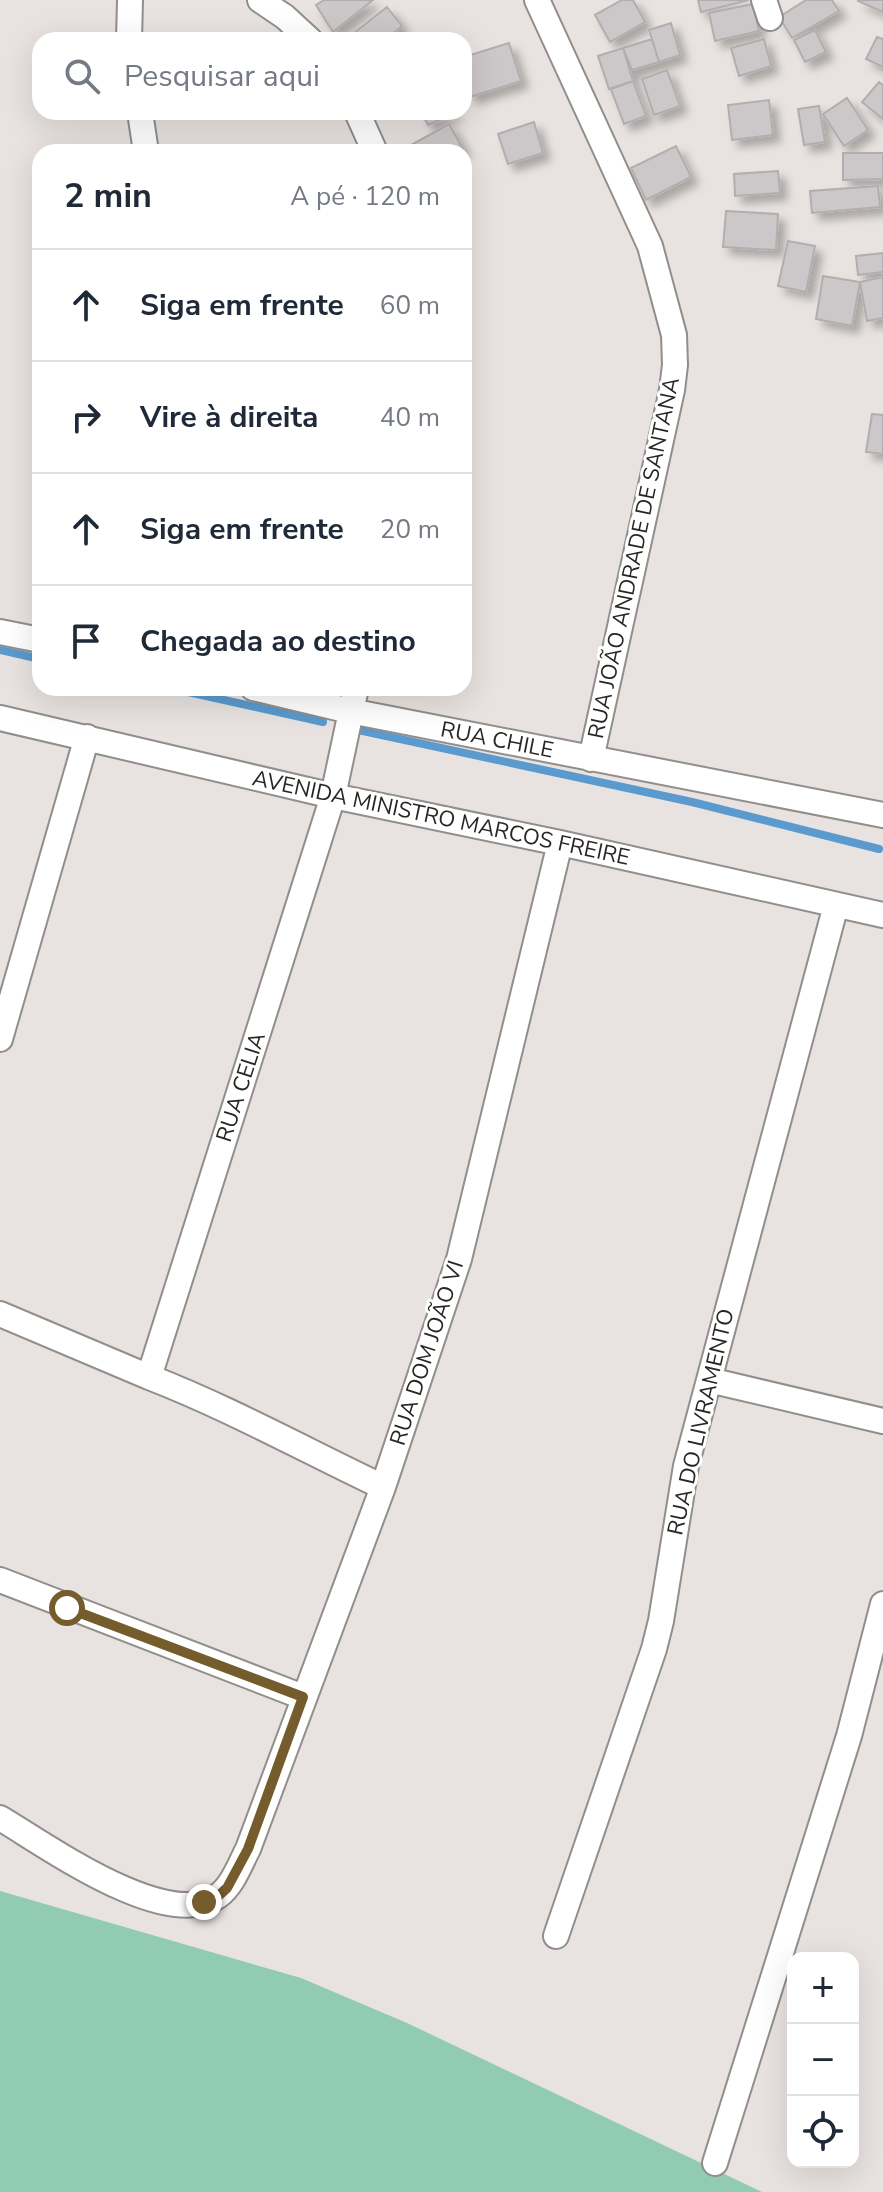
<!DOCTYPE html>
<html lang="pt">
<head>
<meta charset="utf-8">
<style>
	:root { --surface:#fff; --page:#f2f2f3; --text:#1f2937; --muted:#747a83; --line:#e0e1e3 }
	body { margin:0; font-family:"Nunito Sans",sans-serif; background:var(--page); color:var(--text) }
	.controls { position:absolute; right:24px; bottom:24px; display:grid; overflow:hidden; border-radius:16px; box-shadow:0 8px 32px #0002 }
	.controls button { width:72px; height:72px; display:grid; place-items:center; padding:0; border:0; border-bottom:2px solid var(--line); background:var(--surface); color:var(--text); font:40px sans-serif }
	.stop { position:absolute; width:24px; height:24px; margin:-18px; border:6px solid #755c2d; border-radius:50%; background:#fff }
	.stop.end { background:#755c2d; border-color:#fff; box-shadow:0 2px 8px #0008 }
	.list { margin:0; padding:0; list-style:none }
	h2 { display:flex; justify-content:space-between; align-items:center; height:104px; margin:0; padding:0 32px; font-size:34px }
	h2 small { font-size:26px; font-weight:400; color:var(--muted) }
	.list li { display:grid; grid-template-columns:52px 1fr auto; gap:24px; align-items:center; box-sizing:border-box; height:112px; padding:0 32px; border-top:2px solid var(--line) }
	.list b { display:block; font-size:30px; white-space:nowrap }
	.list em { font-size:26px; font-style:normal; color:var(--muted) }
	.icon { flex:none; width:44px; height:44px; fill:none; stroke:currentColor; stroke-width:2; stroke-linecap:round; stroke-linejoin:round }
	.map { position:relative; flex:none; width:883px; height:2192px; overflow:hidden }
	.search { position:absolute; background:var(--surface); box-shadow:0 8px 32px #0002; left:32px; top:32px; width:440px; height:88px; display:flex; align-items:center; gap:20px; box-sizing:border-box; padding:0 28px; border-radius:24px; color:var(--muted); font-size:30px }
	.panel { position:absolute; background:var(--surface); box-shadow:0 8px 32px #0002; left:32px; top:144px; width:440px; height:552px; border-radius:24px }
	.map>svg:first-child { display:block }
	.green { fill:#91cbb1 }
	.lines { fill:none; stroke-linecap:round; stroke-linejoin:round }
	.stream { stroke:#5a9ace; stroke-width:8 }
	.building { fill:#ccc7c8; stroke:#b3adaf; stroke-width:2; filter:url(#shadow) }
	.minor-casing { stroke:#928e8b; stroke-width:28 }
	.minor { stroke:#fff; stroke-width:24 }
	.route { stroke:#755c2d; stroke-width:10 }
	.labels { text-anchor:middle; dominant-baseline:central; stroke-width:6; stroke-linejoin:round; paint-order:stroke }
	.street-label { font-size:22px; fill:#282625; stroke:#fff }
</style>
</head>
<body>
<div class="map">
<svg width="883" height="2192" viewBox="0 0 883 2192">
	<defs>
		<filter id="shadow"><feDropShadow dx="7" dy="7" stdDeviation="4" flood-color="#0004"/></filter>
	</defs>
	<rect width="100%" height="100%" fill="#e8e3e0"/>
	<path class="green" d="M0 1891 301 1978 407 2023 762 2192H0Z"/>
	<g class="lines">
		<path class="stream" d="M0 650 40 659
			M170 688 323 722
			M349 728 692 802 879 849"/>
	</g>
	<path class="building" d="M324 0H373L333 32 316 5Z
		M622 0H633L645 22 610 42 595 15Z
		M698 0H749L701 12Z
		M806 0H832L839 11 792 38 779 17Z
		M859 0H883V12L858 1Z
		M753 4 759 31 715 41 709 13Z
		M387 7 402 26 385 40H345Z
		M671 23 680 55 659 62 649 30Z
		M815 30 826 52 805 62 794 40Z
		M877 37 883 39V67L866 59Z
		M652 39 659 62 632 70 623 48Z
		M764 39 771 66 739 76 731 48Z
		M509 43 521 81 470 97 464 77V57Z
		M623 48 633 81 609 89 598 56Z
		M667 70 680 106 654 115 642 79Z
		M633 81 646 116 624 124 611 89Z
		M879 82 883 85V119L862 102Z
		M847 98 868 130 844 146 823 114Z
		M769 100 773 135 732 140 728 105Z
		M819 106 825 142 804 145 798 109Z
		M421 112H455V113L428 125Z
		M534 122 543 153 508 164 498 134Z
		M449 124 463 149 458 152H403L402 150Z
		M676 146 691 177 646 200 631 168Z
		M843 153H883V179L843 180Z
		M778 171 780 193 735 196 734 174Z
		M878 186 880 207 812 213 810 191Z
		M726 211 778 214 776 250 723 247Z
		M788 241 815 246 806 292 778 286Z
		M883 253V272L858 275 856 256Z
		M823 276 860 282 852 326 816 319Z
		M883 277V318L867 321 860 282Z
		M872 414 883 415V454L866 452Z"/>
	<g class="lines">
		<g class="minor-casing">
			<path id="minor" d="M260 0 285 17 310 40
				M537 0 650 246 674 335 675 365 672 390 591 759
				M764 0 770 18
				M129 40 130 0
				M140 112 146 152
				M357 112 375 152
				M0 632 40 640
				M253 688 350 711 883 815
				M0 718 333 796 560 843 883 915
				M0 1039 87 737
				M0 1314 149 1377 333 796 356 688
				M149 1377C229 1408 305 1450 383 1487
				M709 1380 883 1421
				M0 1580 303 1697
				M0 1818C46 1845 167 1933 218 1896 233 1885 240 1864 248 1849L383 1487 459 1259 560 843
				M556 1936 654 1649 661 1621 686 1466 836 905
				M715 2163 849 1736 883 1604"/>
		</g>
		<use href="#minor" class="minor"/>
	</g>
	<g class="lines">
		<path class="route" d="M67 1608 303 1697 248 1849 227 1888 216 1898 204 1902"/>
	</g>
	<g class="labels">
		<g class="street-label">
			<text transform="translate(634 558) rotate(-78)">RUA JOÃO ANDRADE DE SANTANA</text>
			<text transform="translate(497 740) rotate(11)">RUA CHILE</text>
			<text transform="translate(441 818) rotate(12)">AVENIDA MINISTRO MARCOS FREIRE</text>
			<text transform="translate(241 1087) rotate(-72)">RUA CELIA</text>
			<text transform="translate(427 1353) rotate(-72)">RUA DOM JOÃO VI</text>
			<text transform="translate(701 1422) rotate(-77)">RUA DO LIVRAMENTO</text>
		</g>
	</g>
</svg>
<div class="controls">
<button>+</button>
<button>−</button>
<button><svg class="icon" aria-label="locate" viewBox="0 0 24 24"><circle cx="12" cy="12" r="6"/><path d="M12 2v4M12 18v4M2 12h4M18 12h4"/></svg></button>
</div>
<div class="stop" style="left:67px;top:1608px"></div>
<div class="stop end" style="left:204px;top:1902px"></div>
<div class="search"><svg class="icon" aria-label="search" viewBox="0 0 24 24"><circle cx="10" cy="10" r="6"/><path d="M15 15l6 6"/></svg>Pesquisar aqui</div>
<section class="panel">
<h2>2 min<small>A pé · 120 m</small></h2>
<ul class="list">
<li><svg class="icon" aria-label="ahead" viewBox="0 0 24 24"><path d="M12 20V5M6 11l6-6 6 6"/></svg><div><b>Siga em frente</b></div><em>60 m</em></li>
<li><svg class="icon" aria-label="right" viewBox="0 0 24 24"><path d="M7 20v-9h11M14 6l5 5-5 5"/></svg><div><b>Vire à direita</b></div><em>40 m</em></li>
<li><svg class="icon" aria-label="ahead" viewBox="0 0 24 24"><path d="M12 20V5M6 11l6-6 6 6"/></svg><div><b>Siga em frente</b></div><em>20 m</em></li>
<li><svg class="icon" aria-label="arrive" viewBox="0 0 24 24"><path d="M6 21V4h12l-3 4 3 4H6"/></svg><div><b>Chegada ao destino</b></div></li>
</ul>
</section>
</div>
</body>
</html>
